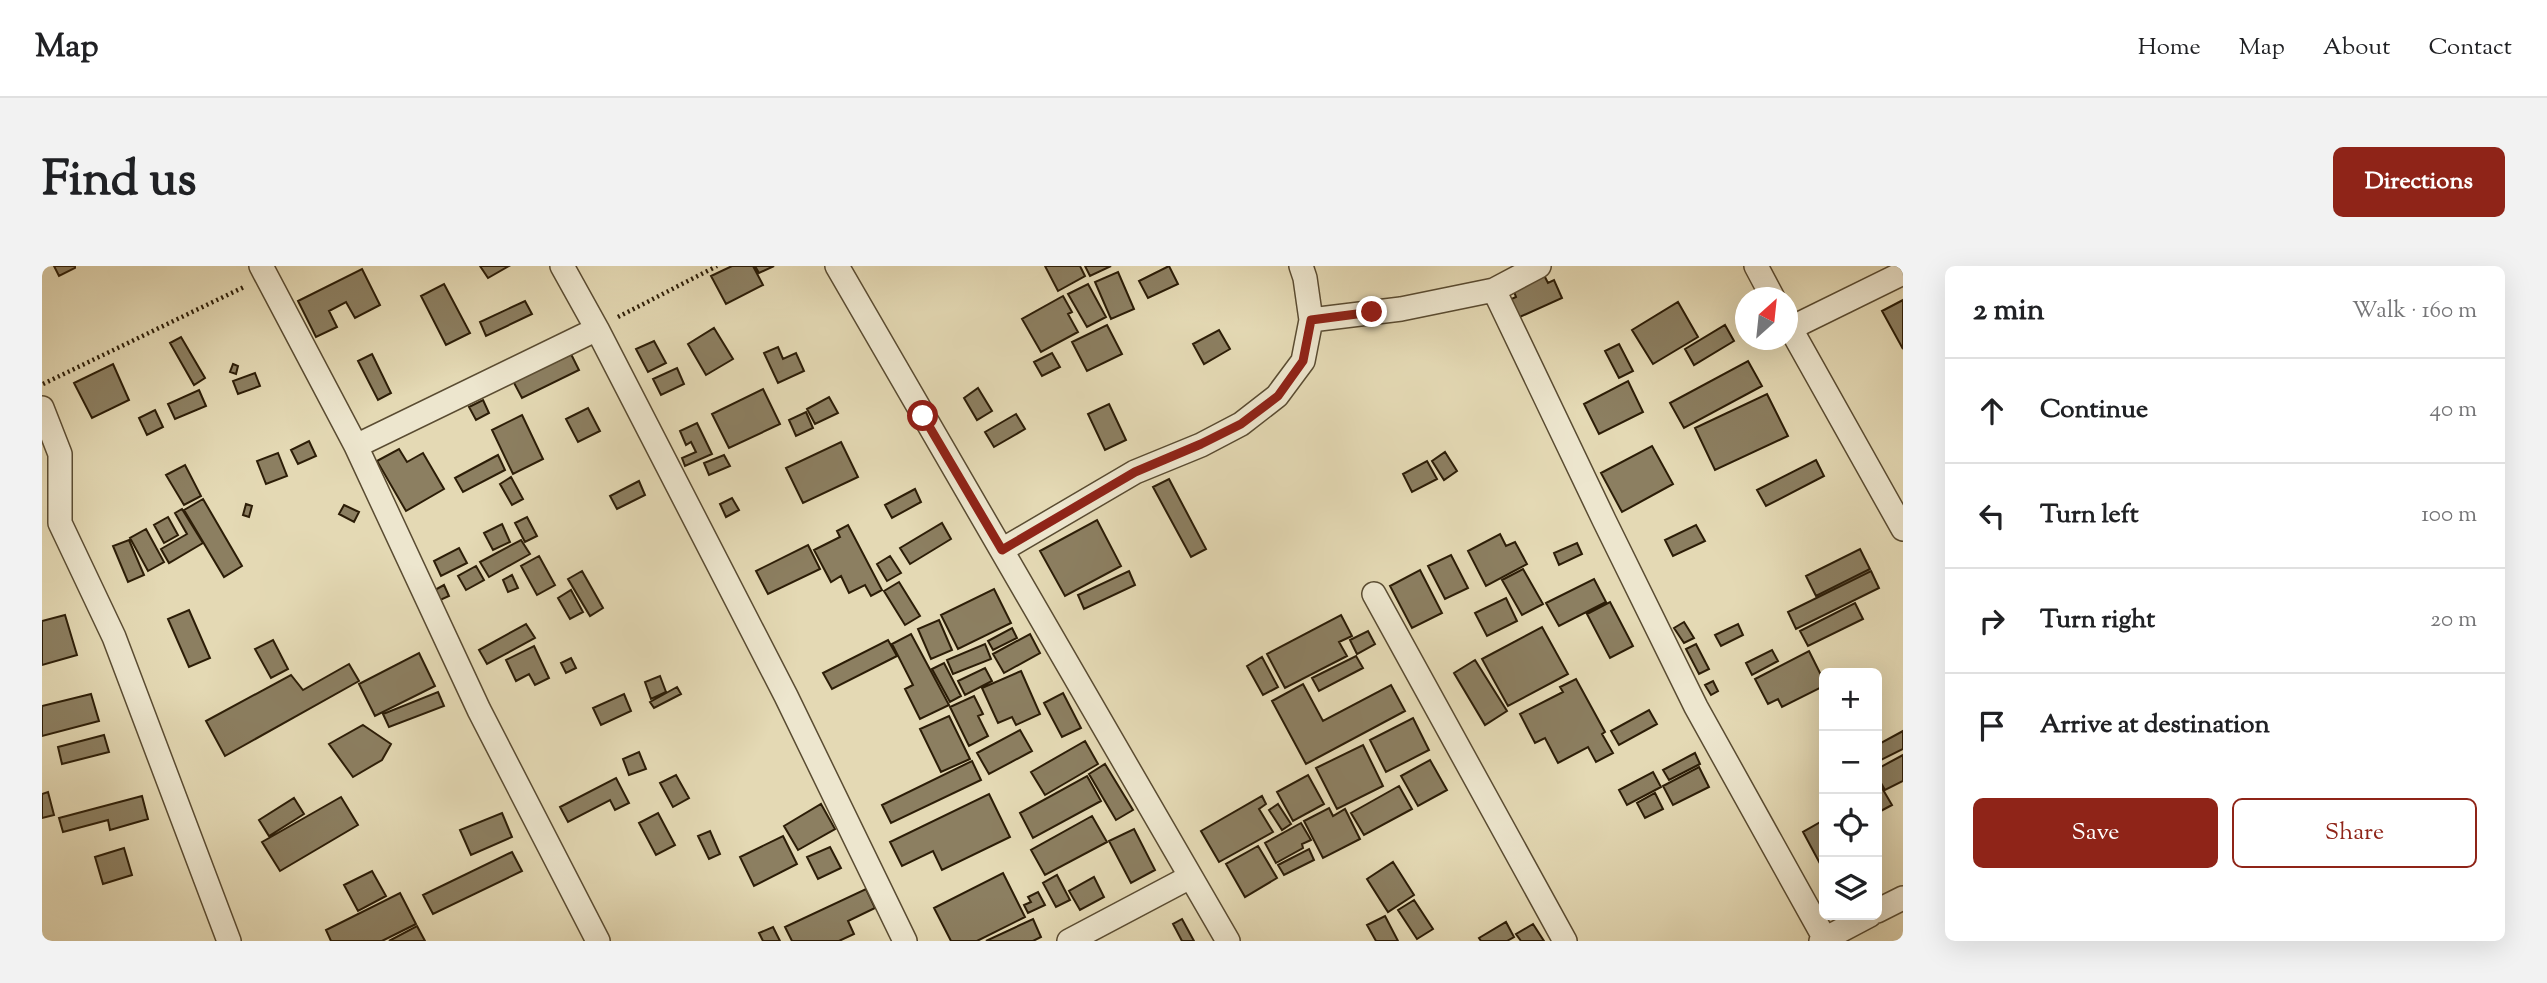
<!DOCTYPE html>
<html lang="en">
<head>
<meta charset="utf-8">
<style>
	:root { --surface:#fff; --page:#f2f2f2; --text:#202124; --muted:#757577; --line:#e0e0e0; --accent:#8f2418 }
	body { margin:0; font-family:"Sorts Mill Goudy",serif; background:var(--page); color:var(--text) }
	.controls { position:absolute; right:21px; bottom:21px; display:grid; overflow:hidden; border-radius:10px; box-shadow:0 7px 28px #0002 }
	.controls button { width:63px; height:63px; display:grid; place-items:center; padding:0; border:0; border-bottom:2px solid var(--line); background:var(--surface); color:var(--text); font:35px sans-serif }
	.compass { position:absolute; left:1693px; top:21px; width:63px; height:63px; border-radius:50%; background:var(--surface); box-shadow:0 7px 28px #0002; rotate:27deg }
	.stop { position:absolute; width:21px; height:21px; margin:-16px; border:5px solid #8f2418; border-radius:50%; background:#fff }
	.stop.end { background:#8f2418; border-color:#fff; box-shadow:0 2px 7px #0008 }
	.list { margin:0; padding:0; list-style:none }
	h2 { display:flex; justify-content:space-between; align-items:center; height:91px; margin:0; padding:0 28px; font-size:30px }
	h2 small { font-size:23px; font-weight:400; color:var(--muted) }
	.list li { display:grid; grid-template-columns:46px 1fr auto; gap:21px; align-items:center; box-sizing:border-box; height:105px; padding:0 28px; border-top:2px solid var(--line) }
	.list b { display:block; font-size:26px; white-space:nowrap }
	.list em { font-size:23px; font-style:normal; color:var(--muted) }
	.actions { display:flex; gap:14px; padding:21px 28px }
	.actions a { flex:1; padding:16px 0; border:2px solid var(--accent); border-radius:10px; text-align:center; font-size:24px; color:var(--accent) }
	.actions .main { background:var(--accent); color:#fff }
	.icon { flex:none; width:38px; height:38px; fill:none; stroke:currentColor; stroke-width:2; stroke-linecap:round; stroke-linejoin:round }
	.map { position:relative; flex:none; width:1861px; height:675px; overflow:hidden; border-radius:10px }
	header { display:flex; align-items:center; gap:42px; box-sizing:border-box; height:98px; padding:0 35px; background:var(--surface); border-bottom:2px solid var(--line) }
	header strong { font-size:33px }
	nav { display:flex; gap:38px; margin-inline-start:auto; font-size:24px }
	.intro { display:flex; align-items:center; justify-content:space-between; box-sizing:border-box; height:168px; padding:0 42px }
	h1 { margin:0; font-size:49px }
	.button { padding:18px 32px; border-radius:10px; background:var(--accent); color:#fff; font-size:24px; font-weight:700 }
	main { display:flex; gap:42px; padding:0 42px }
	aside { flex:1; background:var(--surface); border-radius:10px; box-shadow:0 7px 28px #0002 }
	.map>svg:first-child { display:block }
	.building { fill:#8c7f61; stroke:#2c1d07; stroke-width:2 }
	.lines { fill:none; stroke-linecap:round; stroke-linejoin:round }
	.minor-casing { stroke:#5a4c32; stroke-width:26 }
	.path { stroke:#2c1d07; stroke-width:4.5; stroke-dasharray:2 3.5; stroke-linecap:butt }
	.minor { stroke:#ede6ce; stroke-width:23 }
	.route { stroke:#8f2418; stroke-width:9 }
</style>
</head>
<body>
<header>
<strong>Map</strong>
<nav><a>Home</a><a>Map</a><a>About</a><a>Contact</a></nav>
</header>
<div class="intro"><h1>Find us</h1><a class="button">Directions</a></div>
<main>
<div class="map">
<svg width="1861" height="675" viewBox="0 0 1861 675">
	<rect width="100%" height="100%" fill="#e4d9b4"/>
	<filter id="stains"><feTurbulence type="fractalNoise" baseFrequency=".00286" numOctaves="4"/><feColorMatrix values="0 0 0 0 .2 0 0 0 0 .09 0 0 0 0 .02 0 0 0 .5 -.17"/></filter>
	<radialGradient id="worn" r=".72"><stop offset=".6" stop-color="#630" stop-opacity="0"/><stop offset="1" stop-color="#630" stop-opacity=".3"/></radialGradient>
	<path class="building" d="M12 0H33V2L17 10Z
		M438 0H467L446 12Z
		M690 0H711L721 19 684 38 669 10Z
		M713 0H732L717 7Z
		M1003 0H1038L1043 10 1016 25Z
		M1043 0H1069L1048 10Z
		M1127 0 1136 18 1106 32 1097 15Z
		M320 3 338 39 313 52 304 36 287 45 295 61 274 71 256 35Z
		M1076 6 1092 43 1069 53 1053 16Z
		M1502 9 1506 17 1512 14 1520 32 1471 54 1463 36 1474 31 1471 23Z
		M402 18 428 67 404 79 379 30Z
		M1046 18 1064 51 1045 61 1026 28Z
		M1021 30 1030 46 1026 48 1036 66 999 86 980 53Z
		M1861 34V83L1840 45Z
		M483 35 490 48 444 70 438 56Z
		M1636 36 1656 71 1611 98 1590 64Z
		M1065 59 1080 88 1045 105 1030 76Z
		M1683 59 1692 75 1652 99 1643 83Z
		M672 62 691 93 664 109 646 78Z
		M1177 64 1188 83 1162 98 1151 78Z
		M139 71 163 112 152 119 128 77Z
		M612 75 624 97 606 106 594 83Z
		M1577 78 1591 105 1577 112 1563 85Z
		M736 81 741 93 754 87 762 105 736 117 722 87Z
		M528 86 537 104 480 132 471 115Z
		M1010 87 1018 101 1000 110 992 96Z
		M330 88 349 127 336 134 316 95Z
		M1706 95 1720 120 1642 162 1628 137Z
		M71 98 87 134 50 152 32 117Z
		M191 98 196 100 194 108 188 106Z
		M635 102 642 118 619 129 611 113Z
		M213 107 218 120 196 128 191 115Z
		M1586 115 1601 146 1557 168 1542 138Z
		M936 122 950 145 935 154 922 132Z
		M721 123 738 158 687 182 670 148Z
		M157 124 164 140 133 153 126 138Z
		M1725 128 1746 170 1673 204 1653 162Z
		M787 131 796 147 773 158 765 143Z
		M441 134 447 147 434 154 427 141Z
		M1067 138 1084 174 1063 184 1046 148Z
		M546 142 558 165 536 176 524 153Z
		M113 144 121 161 105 169 97 152Z
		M764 146 771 162 754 170 747 154Z
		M974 148 983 163 952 181 943 166Z
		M480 149 501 193 471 208 450 164Z
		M655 157 670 188 643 200 640 192 654 186 649 176 644 179 638 165Z
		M267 175 274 190 256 198 249 184Z
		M799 176 816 211 761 237 744 202Z
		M1610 180 1631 218 1580 246 1559 207Z
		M357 183 365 196 381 187 402 223 364 245 335 195Z
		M1403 186 1415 205 1402 214 1390 195Z
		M236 187 245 210 224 218 215 195Z
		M456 189 463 204 421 226 413 212Z
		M682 189 688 200 667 209 662 197Z
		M1774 194 1782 210 1724 240 1715 224Z
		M1385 195 1395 213 1370 226 1361 208Z
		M143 199 159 230 142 239 124 209Z
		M469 211 481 233 470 239 458 218Z
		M1127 213 1164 283 1149 291 1111 221Z
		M597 215 603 229 575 243 568 230Z
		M873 223 879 236 850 252 843 239Z
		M690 232 697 244 684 251 678 238Z
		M161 233 200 300 182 311 142 244Z
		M204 238 210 240 207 251 201 249Z
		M302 239 317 246 312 256 297 248Z
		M140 243 161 277 127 297 119 283 145 268 133 247Z
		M126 251 136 269 122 277 112 259Z
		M485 251 495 270 483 276 473 257Z
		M1055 254 1079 300 1023 330 998 285Z
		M900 257 909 273 868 298 858 282Z
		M460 258 468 276 451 284 442 267Z
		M806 259 840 324 829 330 823 319 807 327 799 310 789 316 772 284 798 271 795 265Z
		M1654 259 1663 275 1631 290 1623 274Z
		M104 263 122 296 106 305 88 272Z
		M1458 268 1464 280 1473 276 1485 298 1444 320 1426 285Z
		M87 274 102 309 86 316 71 280Z
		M479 274 488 288 447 311 438 296Z
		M1535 277 1540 288 1517 299 1512 287Z
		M766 279 778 303 726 328 714 305Z
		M417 282 425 297 399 310 392 295Z
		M1818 283 1828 303 1774 330 1764 310Z
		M1409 289 1426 322 1403 333 1386 300Z
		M497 290 513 319 495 329 479 300Z
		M848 290 859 307 845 315 835 298Z
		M434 300 442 314 424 324 416 310Z
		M1481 303 1501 338 1480 349 1460 314Z
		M1378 304 1400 347 1370 362 1348 320Z
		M540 305 561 342 548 350 526 313Z
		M1087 305 1093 319 1042 343 1036 329Z
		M1829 305 1837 322 1754 363 1746 346Z
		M470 309 476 322 466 326 461 314Z
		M1552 313 1564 336 1517 360 1504 337Z
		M857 316 878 350 863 359 842 325Z
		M402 319 407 330 396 335 391 325Z
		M952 323 969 357 916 383 899 349Z
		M529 324 541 346 528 353 516 332Z
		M1464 332 1475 355 1445 370 1433 347Z
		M1568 336 1591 380 1568 392 1545 348Z
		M1813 337 1821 353 1766 380 1758 365Z
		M147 344 168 392 147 401 126 353Z
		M23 349 35 389 0 399V355Z
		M1299 349 1310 370 1297 376 1305 390 1243 422 1225 388Z
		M897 354 910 384 889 393 876 363Z
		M1642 356 1652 372 1642 377 1632 362Z
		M484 358 493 372 445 398 437 384Z
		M1696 358 1701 369 1679 380 1673 369Z
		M1500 361 1526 408 1466 440 1440 393Z
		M970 362 975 372 951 384 946 375Z
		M1326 365 1333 378 1315 388 1308 374Z
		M869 368 907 439 878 453 863 423 871 419 850 378Z
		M988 368 998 387 962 407 951 388Z
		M231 374 246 403 229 412 213 383Z
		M846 374 855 390 790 423 781 407Z
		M943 378 949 393 911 408 905 394Z
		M1654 378 1667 403 1657 408 1644 383Z
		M492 380 507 412 493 419 487 408 474 415 464 394Z
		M1730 384 1736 395 1710 409 1704 397Z
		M1767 385 1782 415V420L1740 441 1736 433 1726 438 1713 413Z
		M377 387 393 420 333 450 317 418Z
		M1314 390 1321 402 1277 425 1270 412Z
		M1220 391 1236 421 1221 429 1205 400Z
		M529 392 534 402 524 407 519 397Z
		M1433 394 1465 445 1443 459 1412 407Z
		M902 397 919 430 908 436 890 403Z
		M307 398 317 415 183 490 164 455 249 409 261 424Z
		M943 402 950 415 923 429 916 415Z
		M979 405 998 448 974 459 970 451 956 457 940 422Z
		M618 410 624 426 609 433 603 416Z
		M1534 413 1563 466 1560 468 1571 487 1554 496 1546 481 1516 497 1503 472 1493 477 1478 448 1521 426 1518 421Z
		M1671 415 1676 425 1669 429 1663 419Z
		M1261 418 1281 455 1349 419 1363 445 1264 498 1230 435Z
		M635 421 639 428 612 442 608 436Z
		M396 426 402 440 347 461 341 448Z
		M1021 427 1039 462 1020 471 1002 437Z
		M49 428 57 455 0 470V440Z
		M582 428 589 445 559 459 551 442Z
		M932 430 941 448 936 450 946 470 927 480 908 441Z
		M1607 444 1615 458 1577 479 1569 465Z
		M907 450 928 493 899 506 878 463Z
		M1371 452 1387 484 1344 506 1328 474Z
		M321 459 349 478 340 494 311 511 287 478Z
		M978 464 990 485 947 508 935 487Z
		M1861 465V483L1835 496V479Z
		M62 469 67 486 20 498 16 481Z
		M1043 475 1056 498 1003 529 989 506Z
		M1321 479 1341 520 1295 543 1274 502Z
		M597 486 604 503 587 509 581 493Z
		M1653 487 1658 498 1627 514 1621 504Z
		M1861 489V515L1843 524 1835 510V503Z
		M1388 494 1405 524 1376 540 1359 510Z
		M930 495 939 514 849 557 840 539Z
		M1063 498 1091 544 1074 554 1047 508Z
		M1657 501 1667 521 1631 539 1621 520Z
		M1611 506 1619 521 1585 539 1577 524Z
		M634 509 647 532 631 541 618 517Z
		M1266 509 1282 538 1251 555 1235 526Z
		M1045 510 1059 535 991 572 978 547Z
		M574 512 587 537 573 544 568 534 526 556 518 541Z
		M1357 520 1370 543 1322 569 1309 547Z
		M1840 522 1850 539 1835 547V525Z
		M6 526 12 549 0 552V528Z
		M1613 527 1621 543 1603 552 1595 537Z
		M947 528 968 571 900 604 891 585 860 600 848 576Z
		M100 530 106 553 68 564 66 554 21 566 17 552Z
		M1220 530 1224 538 1217 543 1231 566 1177 596 1159 565Z
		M299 531 316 559 238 605 220 576Z
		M252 532 262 548 227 570 217 554Z
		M779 538 793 563 756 584 742 560Z
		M1236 538 1249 558 1240 564 1227 544Z
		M1287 542 1291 550 1303 543 1318 573 1281 592 1262 555Z
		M460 547 470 571 429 589 418 564Z
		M616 547 633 579 614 589 597 557Z
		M1050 550 1065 576 1003 609 989 584Z
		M1782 554V605L1761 566Z
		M1259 557 1269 574 1260 578 1261 582 1234 597 1223 577Z
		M1092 563 1113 604 1089 617 1067 575Z
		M668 565 678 588 667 593 656 570Z
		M741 570 755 598 712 620 698 591Z
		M1216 580 1235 612 1203 631 1184 598Z
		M788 581 799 602 776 613 765 591Z
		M82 582 90 609 61 618 53 591Z
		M1267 583 1272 594 1242 609 1236 599Z
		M470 586 480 605 391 648 381 629Z
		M1351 596 1372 629 1346 646 1325 613Z
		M330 605 344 630 316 645 302 619Z
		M961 607 983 651 935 675H909L892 642Z
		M1015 609 1028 634 1014 641 1001 617Z
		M1052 611 1062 631 1038 644 1027 625Z
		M824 623 833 642 806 655 812 668 797 675H750L743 661Z
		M996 626 1003 639 986 647 982 639 989 636 986 631Z
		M358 627 374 658 340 675H289L284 664Z
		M1372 634 1391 663 1375 673 1356 644Z
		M1343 650 1356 675H1334L1325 659Z
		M991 653 999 671 991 675H944Z
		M1140 653 1152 675H1140L1131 658Z
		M1464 656 1472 671 1465 675H1439L1437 672Z
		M1491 658 1502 675H1479L1474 668Z
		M375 660 383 675H347Z
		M731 661 738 675H721L717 667Z"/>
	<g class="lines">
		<g class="minor-casing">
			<path id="minor" d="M219 0 314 180 437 444 556 675
				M520 0 555 63 744 430 863 675
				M795 0 1186 675
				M1714 0 1731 32
				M1452 24 1562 254 1654 441 1783 673
				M1269 54 1359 43 1452 24 1497 0
				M1745 56 1861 263
				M1749 62 1861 7
				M0 142 18 188V257L72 371 187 675
				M314 180 555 63
				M960 284 1093 206 1159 179 1199 158 1235 130 1261 95 1269 54 1263 12 1259 0
				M1332 328 1523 675
				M1835 645 1861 632
				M1027 675 1148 611
				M1779 675 1828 649"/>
		</g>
		<path class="path" d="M576 51 675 0
			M1 118 204 20"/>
		<use href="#minor" class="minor"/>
	</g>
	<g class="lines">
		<path class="route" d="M881 150 960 284 1093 206 1159 178 1199 158 1236 130 1261 95 1269 54 1330 46"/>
	</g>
	<rect width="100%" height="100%" filter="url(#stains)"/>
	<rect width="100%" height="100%" fill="url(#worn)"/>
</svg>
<div class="controls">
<button>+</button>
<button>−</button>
<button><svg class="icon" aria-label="locate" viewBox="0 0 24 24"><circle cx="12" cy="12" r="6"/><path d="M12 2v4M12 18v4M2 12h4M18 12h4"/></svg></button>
<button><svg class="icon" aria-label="layers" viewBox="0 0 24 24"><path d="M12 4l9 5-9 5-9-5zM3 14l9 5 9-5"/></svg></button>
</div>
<svg class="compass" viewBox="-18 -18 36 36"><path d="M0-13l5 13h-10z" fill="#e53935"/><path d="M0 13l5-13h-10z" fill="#757577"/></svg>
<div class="stop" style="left:881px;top:150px"></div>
<div class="stop end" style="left:1330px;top:46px"></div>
</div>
<aside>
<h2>2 min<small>Walk · 160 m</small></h2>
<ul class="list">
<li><svg class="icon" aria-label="ahead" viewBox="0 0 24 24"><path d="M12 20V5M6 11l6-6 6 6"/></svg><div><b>Continue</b></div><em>40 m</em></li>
<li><svg class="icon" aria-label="left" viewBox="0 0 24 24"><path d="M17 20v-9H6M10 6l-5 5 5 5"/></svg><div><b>Turn left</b></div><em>100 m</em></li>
<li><svg class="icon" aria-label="right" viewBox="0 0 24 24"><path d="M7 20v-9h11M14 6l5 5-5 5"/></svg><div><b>Turn right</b></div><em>20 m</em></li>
<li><svg class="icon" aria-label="arrive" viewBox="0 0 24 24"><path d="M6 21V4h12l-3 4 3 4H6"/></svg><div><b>Arrive at destination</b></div></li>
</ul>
<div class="actions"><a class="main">Save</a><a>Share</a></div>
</aside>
</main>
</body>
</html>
